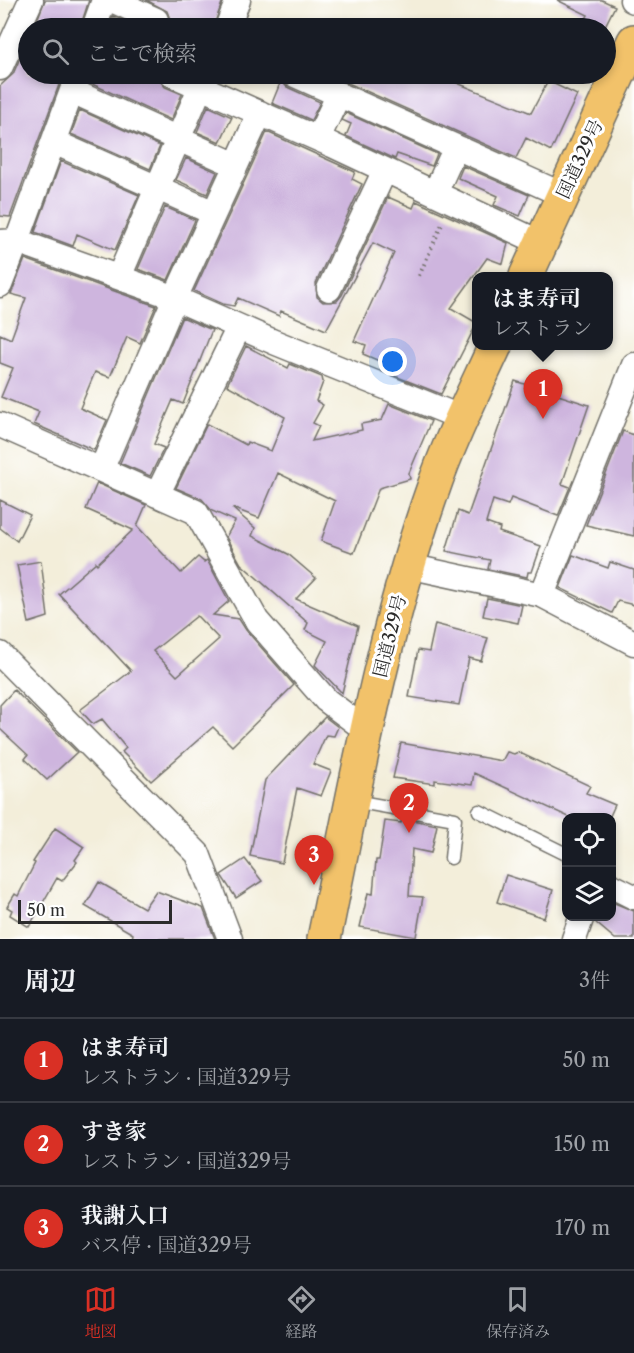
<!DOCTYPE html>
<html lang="ja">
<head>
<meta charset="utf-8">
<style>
	:root { --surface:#171b24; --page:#20242c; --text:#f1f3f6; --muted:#9ea1a6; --line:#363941; --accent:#d93025 }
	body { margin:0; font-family:"Libre Caslon Text","Noto Serif JP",serif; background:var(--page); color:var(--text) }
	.controls { position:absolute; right:18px; bottom:18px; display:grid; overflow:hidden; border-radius:12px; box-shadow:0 3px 9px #0003 }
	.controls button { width:54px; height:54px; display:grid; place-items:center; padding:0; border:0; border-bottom:2px solid var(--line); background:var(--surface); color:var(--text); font:30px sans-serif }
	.scale { position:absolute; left:18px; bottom:15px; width:154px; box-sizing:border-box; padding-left:6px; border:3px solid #2b2b2b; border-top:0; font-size:16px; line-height:21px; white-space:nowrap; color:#2b2b2b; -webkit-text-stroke:4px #fff; paint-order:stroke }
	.you { position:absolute; left:393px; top:362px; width:21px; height:21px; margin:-15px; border:4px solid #fff; border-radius:50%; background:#1a73e8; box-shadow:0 0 0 9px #1a73e833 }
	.badge { display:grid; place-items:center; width:39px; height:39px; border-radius:50%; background:var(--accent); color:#fff; font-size:20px; font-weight:700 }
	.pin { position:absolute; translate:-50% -50px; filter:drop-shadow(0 2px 3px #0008) }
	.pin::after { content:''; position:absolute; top:32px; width:21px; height:18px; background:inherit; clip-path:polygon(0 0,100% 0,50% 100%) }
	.popup { position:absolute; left:472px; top:272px; width:141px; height:78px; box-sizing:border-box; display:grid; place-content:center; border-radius:12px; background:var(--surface); filter:drop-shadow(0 2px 4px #0005); font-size:20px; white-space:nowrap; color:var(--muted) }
	.popup b { font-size:22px; color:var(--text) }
	.popup::after { content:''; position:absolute; left:50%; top:100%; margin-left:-12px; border:12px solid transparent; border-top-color:var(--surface) }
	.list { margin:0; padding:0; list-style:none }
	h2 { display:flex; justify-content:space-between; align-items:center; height:78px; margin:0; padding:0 24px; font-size:26px }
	h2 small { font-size:20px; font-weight:400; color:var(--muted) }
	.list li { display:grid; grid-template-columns:39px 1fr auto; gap:18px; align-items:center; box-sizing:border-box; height:84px; padding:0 24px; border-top:2px solid var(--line) }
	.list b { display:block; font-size:22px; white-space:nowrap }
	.list p { margin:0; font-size:20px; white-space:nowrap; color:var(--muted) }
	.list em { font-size:20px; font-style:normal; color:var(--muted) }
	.icon { flex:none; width:33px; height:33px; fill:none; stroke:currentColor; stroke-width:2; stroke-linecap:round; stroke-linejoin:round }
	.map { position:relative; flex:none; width:634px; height:939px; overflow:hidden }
	.search { position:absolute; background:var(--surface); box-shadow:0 3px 9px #0003; left:18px; right:18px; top:18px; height:66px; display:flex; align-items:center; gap:15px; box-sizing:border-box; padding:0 21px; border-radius:33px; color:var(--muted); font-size:22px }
	.sheet { height:330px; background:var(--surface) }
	nav { display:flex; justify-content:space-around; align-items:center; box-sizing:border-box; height:84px; border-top:2px solid var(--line); background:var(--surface); font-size:16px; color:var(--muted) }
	nav a { display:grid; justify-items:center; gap:3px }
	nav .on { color:var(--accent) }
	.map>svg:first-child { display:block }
	.building { fill:#ceb5de; fill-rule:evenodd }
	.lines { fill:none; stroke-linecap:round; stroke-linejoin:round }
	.lane-casing { stroke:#716f68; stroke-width:15 }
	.street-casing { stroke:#716f68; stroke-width:27 }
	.highway-casing { stroke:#716f68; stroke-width:36 }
	.path { stroke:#716f68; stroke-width:4; stroke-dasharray:1.5 4.5; stroke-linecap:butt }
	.lane { stroke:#fff; stroke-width:12 }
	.street { stroke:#fff; stroke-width:24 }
	.highway { stroke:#f2c26a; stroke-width:33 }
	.labels { text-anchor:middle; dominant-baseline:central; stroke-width:6; stroke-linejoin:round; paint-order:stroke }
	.street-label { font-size:18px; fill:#2b2b2b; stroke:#fff }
</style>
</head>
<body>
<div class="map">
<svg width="634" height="939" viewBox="0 0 634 939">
	<rect width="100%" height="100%" fill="#fff"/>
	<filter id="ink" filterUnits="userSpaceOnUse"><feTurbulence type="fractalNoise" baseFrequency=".0167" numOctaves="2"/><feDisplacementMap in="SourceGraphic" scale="12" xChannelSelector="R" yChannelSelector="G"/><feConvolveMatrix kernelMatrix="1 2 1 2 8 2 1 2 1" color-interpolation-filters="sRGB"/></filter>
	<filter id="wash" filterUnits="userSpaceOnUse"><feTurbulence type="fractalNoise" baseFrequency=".008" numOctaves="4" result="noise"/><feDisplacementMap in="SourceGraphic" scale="24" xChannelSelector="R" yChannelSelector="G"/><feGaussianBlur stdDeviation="1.35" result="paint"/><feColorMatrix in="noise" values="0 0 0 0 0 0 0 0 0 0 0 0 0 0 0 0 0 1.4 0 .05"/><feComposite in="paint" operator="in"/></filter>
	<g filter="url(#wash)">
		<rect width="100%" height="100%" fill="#f3eeda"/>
		<g id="blocks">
			<path class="building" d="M45 0H89L80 28H34Z
				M146 0H223L213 28H167L170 19 167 11Z
				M557 0H602L615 6 604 28H581L588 15Z
				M113 16 140 28H109Z
				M28 40V74H63L10 217 0 216V86L13 74Z
				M92 74H152L157 76 165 87 182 94 171 120 90 83Z
				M342 74H435L531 113 548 81 577 95 551 151 526 138 516 158 339 79Z
				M281 81 287 87 320 102 311 120 272 103Z
				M208 106 232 117 220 142 197 132Z
				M80 110 160 146 150 169 71 134Z
				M346 113 437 154 432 166 397 154 395 159 346 136 351 124 342 120Z
				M267 132 355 172 352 179 362 184 316 283 317 297 323 302 337 301 342 295 388 197 413 208 416 201 508 243 503 264 487 258 451 308 477 323 441 394 395 376 398 369 363 354 366 345 354 341 394 253 373 243 326 330 281 311 279 316 238 298 234 306 223 304 194 291Z
				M186 158 217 172 207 194 176 180Z
				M61 161 139 195 115 250 77 234 73 246 35 232Z
				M463 166 529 195 520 216 494 205 498 196 458 178Z
				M165 207 195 220 168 280 138 269Z
				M25 259 156 306 140 343 127 337 110 377 95 372 80 408 107 420 94 450 34 424 39 412 1 397 13 368 0 363V334L11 339 26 298 11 294Z
				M182 317 212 330 183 404 173 400 154 444 164 448 150 476 120 463Z
				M246 346 288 368 290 364 322 377 323 382 316 401 323 405 313 423 319 426 312 441 362 430 361 424 382 420 389 404 431 421 409 473 410 479 379 488 354 553 321 541 335 501 278 473 259 518 232 508 255 528 252 536 288 554 316 578 296 599 358 626 342 693 315 665 327 641 305 630 308 623 241 564 226 537 235 521 212 511 202 499 176 488 207 424 246 445 247 442 271 451 285 417 227 385Z
				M515 381 589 405 562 484 570 487 558 516 511 498 508 505 493 500 486 523 500 528 499 532 541 546 532 572H528L527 577 488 569 490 560 446 551 458 511 468 515Z
				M623 431 634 435V536L586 525Z
				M97 483 146 505 137 526 181 573 198 557 204 562 207 560 229 601 213 615 239 619 246 630 294 685 232 746 213 727 151 781 122 752 126 748 102 719 93 724 80 710 131 671 59 594 96 562 97 564 133 530 86 509ZM197 616 219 639 177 676 153 651Z
				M0 500 30 515 17 541 0 528Z
				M573 555 608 568 610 562 634 570V605L618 601 612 613 560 588Z
				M41 561 48 617 29 623 17 565Z
				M487 598 522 605 518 623 483 616Z
				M435 624 488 638 481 661 469 658 459 705 409 697 418 650 429 652Z
				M14 690 77 752 47 780 25 759 28 755 0 729V705Z
				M325 717 338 727 334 736 326 735 313 764 331 771 321 796 297 788 282 863 250 856 265 780Z
				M401 743 502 761 507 752 514 754 518 752 590 786 586 793 615 805 609 818H571L474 773 472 785 435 780V784L393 778Z
				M402 818 437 825 431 853 412 849 409 896 423 897 416 937 360 927 368 893 373 894 376 860H379L385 821 401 823Z
				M55 828 84 847 75 860 77 862 62 881 57 878 29 927 10 915 12 910 7 907 15 894 18 896 35 863 33 862Z
				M245 859 262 881 236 898 221 875Z
				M506 875 553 890 544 918 497 902Z
				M99 882 144 908 156 891 203 908 215 939H132L133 934 85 906Z
				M612 902 634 911V939H615L595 922 596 916H612Z"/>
		</g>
	</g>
	<g filter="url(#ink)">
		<use href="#blocks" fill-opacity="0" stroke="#716f68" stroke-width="1.5"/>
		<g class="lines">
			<g class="lane-casing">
				<path id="lane" d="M354 801 455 819 451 858
					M479 811 566 854"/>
			</g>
			<g class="street-casing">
				<path id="street" d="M112 0 156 20
					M632 0 634 1
					M94 28 104 0
					M227 28 238 0
					M0 68 31 0
					M78 74 17 241 165 294 274 342 462 418
					M171 74 332 145 541 243
					M293 74 563 195
					M72 91 236 165
					M318 138 339 94
					M54 142 214 213
					M435 193 456 147
					M0 242 17 241 0 285
					M119 277 206 74
					M329 289 385 170
					M0 425 196 512 257 621 326 700 367 731
					M101 470 175 298 260 113
					M157 495 239 327
					M408 566 542 595 634 643
					M542 595 634 365
					M0 654 198 854 230 939
					M612 886 634 897
					M574 939 582 916"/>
			</g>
			<g class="highway-casing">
				<path id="highway" d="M526 276 634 41
					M324 939C355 789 381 637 432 492 449 442 473 394 495 346"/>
			</g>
			<path class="path" d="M419 276 443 222"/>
			<use href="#lane" class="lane"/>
			<use href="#street" class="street"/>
			<use href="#highway" class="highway"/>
		</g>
	</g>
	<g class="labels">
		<g class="street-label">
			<text transform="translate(580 159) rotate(-65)">国道329号</text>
			<text transform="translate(390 636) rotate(-76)">国道329号</text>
		</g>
	</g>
</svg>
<div class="controls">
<button><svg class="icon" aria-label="locate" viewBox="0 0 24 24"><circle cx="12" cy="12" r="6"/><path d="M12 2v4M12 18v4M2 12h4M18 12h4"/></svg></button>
<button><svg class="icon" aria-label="layers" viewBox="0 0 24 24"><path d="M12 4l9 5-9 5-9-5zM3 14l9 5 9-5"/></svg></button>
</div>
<div class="scale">50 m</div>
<div class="you"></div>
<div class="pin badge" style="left:543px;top:419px">1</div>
<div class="popup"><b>はま寿司</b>レストラン</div>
<div class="pin badge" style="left:409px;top:833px">2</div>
<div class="pin badge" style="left:314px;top:885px">3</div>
<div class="search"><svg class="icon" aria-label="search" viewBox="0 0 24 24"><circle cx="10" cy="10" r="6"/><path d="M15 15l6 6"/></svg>ここで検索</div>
</div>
<section class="sheet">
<h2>周辺<small>3件</small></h2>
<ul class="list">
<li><span class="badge">1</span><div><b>はま寿司</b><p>レストラン · 国道329号</p></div><em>50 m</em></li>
<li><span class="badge">2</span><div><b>すき家</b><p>レストラン · 国道329号</p></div><em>150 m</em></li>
<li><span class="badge">3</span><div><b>我謝入口</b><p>バス停 · 国道329号</p></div><em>170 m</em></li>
</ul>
</section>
<nav>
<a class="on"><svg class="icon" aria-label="map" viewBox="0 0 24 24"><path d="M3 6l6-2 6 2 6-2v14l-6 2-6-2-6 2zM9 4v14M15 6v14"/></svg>地図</a>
<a><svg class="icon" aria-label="directions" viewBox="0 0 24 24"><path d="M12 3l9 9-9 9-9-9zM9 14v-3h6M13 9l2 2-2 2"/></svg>経路</a>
<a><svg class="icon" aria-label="saved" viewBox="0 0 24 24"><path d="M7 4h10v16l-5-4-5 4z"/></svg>保存済み</a>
</nav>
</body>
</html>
